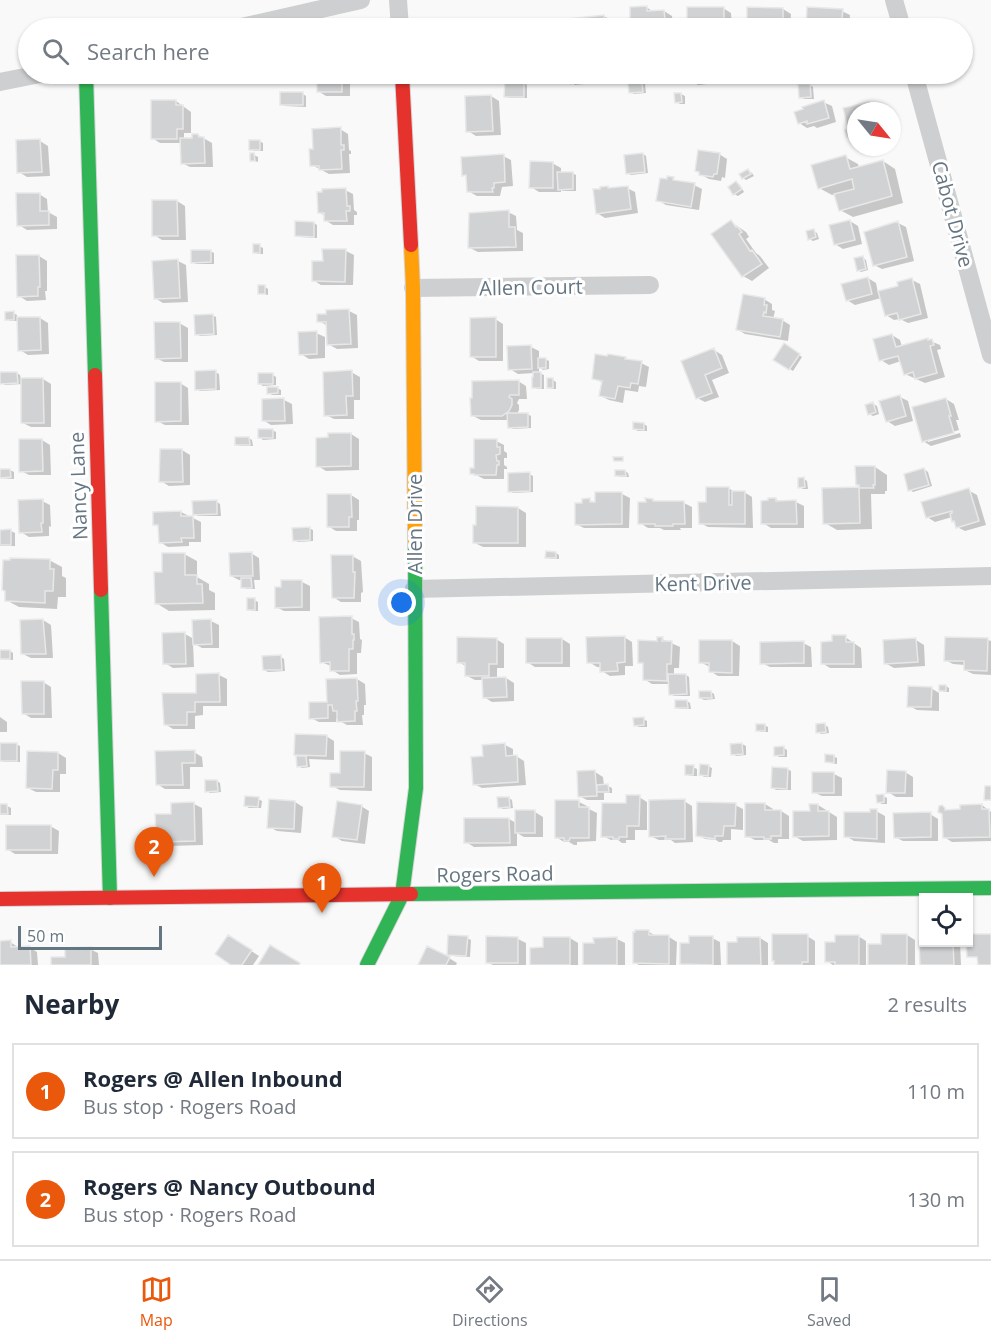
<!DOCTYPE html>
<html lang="en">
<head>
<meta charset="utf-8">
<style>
	:root { --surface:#fff; --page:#f2f2f3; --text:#1f2937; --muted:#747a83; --line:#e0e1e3; --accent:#ea580c }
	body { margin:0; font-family:"Open Sans",sans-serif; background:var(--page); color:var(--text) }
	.controls { position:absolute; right:18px; bottom:18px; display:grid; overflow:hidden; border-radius:0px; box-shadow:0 2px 4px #0004 }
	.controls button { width:54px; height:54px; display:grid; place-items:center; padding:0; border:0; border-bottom:2px solid var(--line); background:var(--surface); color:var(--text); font:30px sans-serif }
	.compass { position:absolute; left:847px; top:102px; width:54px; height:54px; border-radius:50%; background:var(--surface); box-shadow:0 2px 4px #0004; rotate:120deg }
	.scale { position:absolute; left:18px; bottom:15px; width:144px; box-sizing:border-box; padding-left:6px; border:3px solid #657683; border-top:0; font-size:16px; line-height:21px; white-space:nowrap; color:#657683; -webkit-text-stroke:4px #fff; paint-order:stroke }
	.you { position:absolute; left:402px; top:603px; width:21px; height:21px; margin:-15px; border:4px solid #fff; border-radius:50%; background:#1a73e8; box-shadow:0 0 0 9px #1a73e833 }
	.badge { display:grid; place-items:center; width:39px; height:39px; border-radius:50%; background:var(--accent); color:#fff; font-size:20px; font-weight:700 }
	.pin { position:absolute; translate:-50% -50px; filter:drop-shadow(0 2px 3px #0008) }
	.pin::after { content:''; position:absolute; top:32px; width:21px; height:18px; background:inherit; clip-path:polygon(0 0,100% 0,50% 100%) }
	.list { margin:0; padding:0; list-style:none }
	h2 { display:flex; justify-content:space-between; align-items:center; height:78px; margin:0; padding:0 24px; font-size:26px }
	h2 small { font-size:20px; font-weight:400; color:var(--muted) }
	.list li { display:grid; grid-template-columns:39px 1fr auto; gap:18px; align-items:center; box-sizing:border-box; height:96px; margin:0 12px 12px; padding:0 12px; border:2px solid var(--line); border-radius:0px }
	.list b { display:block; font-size:22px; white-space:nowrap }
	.list p { margin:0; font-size:20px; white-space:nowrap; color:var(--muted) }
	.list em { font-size:20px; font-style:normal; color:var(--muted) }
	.icon { flex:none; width:33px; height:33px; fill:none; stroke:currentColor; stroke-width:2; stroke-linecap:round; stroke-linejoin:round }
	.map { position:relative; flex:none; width:991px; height:965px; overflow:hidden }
	.search { position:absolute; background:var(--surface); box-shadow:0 2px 4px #0004; left:18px; right:18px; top:18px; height:66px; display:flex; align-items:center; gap:15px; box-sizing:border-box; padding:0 21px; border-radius:33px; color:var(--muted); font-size:22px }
	.sheet { height:294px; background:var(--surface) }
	nav { display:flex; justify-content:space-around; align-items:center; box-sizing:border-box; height:84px; border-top:2px solid var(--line); background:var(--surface); font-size:16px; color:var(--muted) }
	nav a { display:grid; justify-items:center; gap:3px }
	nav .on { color:var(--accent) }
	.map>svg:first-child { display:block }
	.shadow { fill:#0003 }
	.building { fill:#d0d2d3; stroke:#e8e8e8; stroke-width:1.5 }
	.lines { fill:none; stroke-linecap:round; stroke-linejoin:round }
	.fast-casing { stroke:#d5d6d7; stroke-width:16 }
	.slow-casing { stroke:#d5d6d7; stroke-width:16 }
	.jam-casing { stroke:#d5d6d7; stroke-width:16 }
	.street { stroke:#cecfd0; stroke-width:18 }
	.fast { stroke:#30b455; stroke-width:14 }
	.slow { stroke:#ff9f0a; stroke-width:14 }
	.jam { stroke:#e5322d; stroke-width:14 }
	.labels { text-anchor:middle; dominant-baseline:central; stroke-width:6; stroke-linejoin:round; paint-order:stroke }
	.street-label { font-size:20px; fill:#657683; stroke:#fff }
</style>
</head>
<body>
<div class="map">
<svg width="991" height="965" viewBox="0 0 991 965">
	<rect width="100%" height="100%" fill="#f9f9f9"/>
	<path class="shadow" d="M646 7 654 12 664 11 672 16 673 28H631L630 14Z
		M689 8H723L731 13 732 28H689Z
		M748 8 783 9 791 14 790 28H749Z
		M809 8 842 11 850 15 849 28H807Z
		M604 16 612 21 613 28H571L570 21Z
		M318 74H348V82L350 83V96H326L318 91Z
		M568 74H583L572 76Z
		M629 74H642L644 75 646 93 634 94 630 92Z
		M687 74H716L706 75 707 84 698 85 690 80 689 75Z
		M580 78 583 80 584 84 575 85 572 83Z
		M524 83 527 85V98H509L506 96Z
		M810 85 813 87 814 99H804L800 97Z
		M303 94 306 96V107L285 106 282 104Z
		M681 94 685 96V104H680L677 102Z
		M491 96 499 101 501 135 476 136 468 131Z
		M176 101 191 112V133H184V139H193L198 135 212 143 213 167H190L182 163V143H160L152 138Z
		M823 102 832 106 836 122 817 128 814 126 807 128 799 123Z
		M869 103 878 108V111H856V143L854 142 853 138 848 136 850 130 845 109Z
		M340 129 348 134 349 150 351 151V154H349L350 173 329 174 312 165Z
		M40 141 48 146 50 176 27 177 19 172Z
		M259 141 263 143V151H254L251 149Z
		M643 154 646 156 648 173 631 175 627 173Z
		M719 154 727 159 725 178 722 177 721 181 709 179 700 174Z
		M254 155 258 157V162L251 160Z
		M503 156 511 160 513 186 502 187 500 196H477L468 191V177L463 175Z
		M845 157 858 164 859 168 883 161 895 169 903 203 853 217 840 210 836 194 832 195 819 188Z
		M552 163 561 168V174L572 173 576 175V191H563L561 190V192H539L531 187Z
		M748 171 752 173 754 176 746 180 743 178Z
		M673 179 680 183 694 185 702 189 699 210 666 205 658 200Z
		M736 183 740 185 744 192 738 196 734 194 730 187Z
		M607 187 610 189 627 188 635 192 638 213 605 218 597 213 602 190Z
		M345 190 353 194 354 210 357 212V215H354V225H333L325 220V216L319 212Z
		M39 194 47 199 48 212 57 217V229L27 230 19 225Z
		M177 201 185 206 186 240H162L154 235Z
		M508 212 516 216 517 230 523 233V251L478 252 470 248Z
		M850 221 858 226 862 244 843 249 835 244Z
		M731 222 746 232 749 237 746 239 756 253 760 256 769 268 752 281 743 276Z
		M314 223 317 225V238L300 237 296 235Z
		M898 223 906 227 914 261 882 269 874 265Z
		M814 231 817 233 819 239 813 241 809 239Z
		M259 246 263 248V254H258L255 252Z
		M324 250 346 251 354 255 353 285H321L313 280 324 263Z
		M210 251 214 253V264H196L192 262Z
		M39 256 47 261V291H45L46 300 27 301 19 296Z
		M863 258 866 260 868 270 861 272 858 270Z
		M178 261 186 265 188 302 163 303 155 298 154 262Z
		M868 278 876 283 878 293 900 287 912 280 920 284 928 318 908 323 900 319 894 320 886 315 881 298 855 305 847 300Z
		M265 287 268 289V295L260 293Z
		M764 299 772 304V310L775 311 773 319 782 320 790 325 788 341 745 334 737 329Z
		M349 311 357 315 358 348 337 349 328 344V326L319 321Z
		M13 313 17 315V319L40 318 48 323 49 354 28 355 20 350 19 321H10L7 319Z
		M212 315 216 317 217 335 200 336 196 334Z
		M495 319 503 324V361H479L471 356Z
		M179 323 188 328V362H164L156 358Z
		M316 333 325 337V358L309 359 301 354Z
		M892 335 900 340 902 347 928 340 940 345 941 349 937 350 945 377 925 383 905 374 901 361 889 365 881 360Z
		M784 345 802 357 793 371 775 359Z
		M531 347 539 351V359H545L549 361V369L543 370 539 367V373L544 375V389H537L533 387 534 373 518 374 510 369Z
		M714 350 722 355 729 373 712 380 719 397 705 402 697 398 683 362Z
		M625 358 630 361 641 363 649 367 646 387 639 386 638 392 625 390 623 403 609 400 601 396 603 383 593 378Z
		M215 372 219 374 220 390 200 391 197 389Z
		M351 372 360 377V400H354V419H334L326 415Z
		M17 373 20 375 21 379H43L51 384V427H31L23 423V384L5 385 2 383Z
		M273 375 276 377V385L263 386 260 384Z
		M553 380 556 382V389H552L548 387Z
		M518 381 526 386 527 399H519L517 403 519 405V410L517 414H527L531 416V428L513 429 509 427V420H481L473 416Z
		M180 383 188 388 189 425H165L157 421Z
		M277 388 281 390V395H272L269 393Z
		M900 397 908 401 913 421 895 426 887 421Z
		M946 399 954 404 959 420H956L959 430 928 439V442L960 433 961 437 931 446 923 441Z
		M263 400H284L292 404 293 424 271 425 263 420Z
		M873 404 877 406 879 414 873 416 869 414Z
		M644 424 647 426V431H638L634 429Z
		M272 430 276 432V439L263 440 259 437Z
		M351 434 359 439V470L326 471 318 466Z
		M249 438 252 440 253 446H240L236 444Z
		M42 440 50 445 51 475H29L21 471Z
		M496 441 504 445V451L507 453V458H504V465L507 467V469H504V479H484L472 473Z
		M182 450 190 455V485L169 486 161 481Z
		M875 467 887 475V491H885V494H871L872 529 837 530 825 523 824 490 860 488 861 486 857 484Z
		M924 469 928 472 932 486 913 492 910 490Z
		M10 470 14 472V479L0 478V471Z
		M625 471 628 473 629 477H620L617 475Z
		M529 474 533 476V492L513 493 510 491Z
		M804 479 807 481 808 489H803L800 487Z
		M728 488 735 492H744L752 497 753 528 708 527 700 523 707 504Z
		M968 490 977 495 986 525 965 531 957 527 952 517 935 522 927 517Z
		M622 494 630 498 629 528H584L576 524 583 504 589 500 597 504Z
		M351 495 359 500V520H357V531H336L328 526Z
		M776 499 780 502H796L804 506V528H771L763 523Z
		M653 500 658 503H684L692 507V528H680L681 530H664L660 528H648L640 523 647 504Z
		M42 501 50 505 51 527 49 526V536L29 537 21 532Z
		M217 502 220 504 221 516H198L194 514Z
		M518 508 526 513V547H483L475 543Z
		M181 512 201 522V542H189V546L168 547 160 542 159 527 155 524Z
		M309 528 313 530V541L298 542 294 540Z
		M0 531H11L15 533V546H0Z
		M251 553 259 558 260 580H254L255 589H246L243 587V580H239L231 576Z
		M556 553 559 555V559H550L547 557Z
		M184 554 197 561V577L209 584V590L215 593V610L169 611 156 603 164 573Z
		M352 556 361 561 363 592 361 593V602H341L333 597Z
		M49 560 62 567V576L66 578V597H58L57 609 19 607 6 600Z
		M302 582 310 586V611H284L276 607Z
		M254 600 258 602V611H252L248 609Z
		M351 618 359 622 360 639 362 640 361 653H357V674L340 675 332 670 331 666 321 662Z
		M43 620 51 625 53 658H31L23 654Z
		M211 621 219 625V648H202L193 643 194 667 173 668 165 663 185 634 194 639Z
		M624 637 632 642 633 666H625V675L610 676 602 671V667H597L589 662Z
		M845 637 861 648 862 668H830L822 663 833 643Z
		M946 638 988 640 991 641V675L973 674 965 670V665L953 664 945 660Z
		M496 639 504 644V668H497V679L506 678 514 683V701L492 702 484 697V680H475L467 676V667L459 662Z
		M562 639 570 644V667H535L527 662Z
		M662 639 680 647 679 668H674V676L686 675 689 677 690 696H674L670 694V684H652L644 679V665L639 662Z
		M916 640 924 645 925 666 894 668 885 663Z
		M732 641 740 646 739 676H718L710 671V667L700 662Z
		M803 643 811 647 812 667H770L762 663Z
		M0 651H10L13 653V660L0 659Z
		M281 657 284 659 285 671 268 672 264 670Z
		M219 675 227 679V706H203V715L195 716V729H173L165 724Z
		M357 679 365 684 366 705H364V715H362L363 725H347L336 719V722H319L311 718Z
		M43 682 51 687 52 718H31L23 713Z
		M946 686 949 688V692H944L940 690Z
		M931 688 939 693V711L917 710 909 706Z
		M711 692 714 694 715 699 704 700 700 698Z
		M687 701 690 703 691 709H680L676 707Z
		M0 717 7 722V732H0Z
		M643 719 647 721V727H639L635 725Z
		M764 725 768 727V732H761L757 730Z
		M825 725 828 727 829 733 821 734 818 732Z
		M326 736 334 741V760L309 759 310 767 302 768 298 766 301 758 296 754Z
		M16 744 20 746V762H4L0 760Z
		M742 744 746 746V755L736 756 733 754Z
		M505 745 513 749V757L516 756 524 761 526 785 482 788 474 784 484 758Z
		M784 748 787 750V757H779L776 755Z
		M194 752 202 757 203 767H190V789H165L157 784Z
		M58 753 66 758V774H60V792H36L28 788Z
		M364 753 372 757V791L340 790 332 786Z
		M833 756 837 758V764L830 763 826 761Z
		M708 766 712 768 711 777H704L701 774Z
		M693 767 697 769V776H690L686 774Z
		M787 769 791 771V790H776L773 788Z
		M595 772 603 777 604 786H608L612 788V793H604V800H587L579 796Z
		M905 772 913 777V797H896L888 792Z
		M834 774 842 778V796H822L813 792Z
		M217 781 220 783 221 792 210 793 207 791Z
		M883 796 887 798V804H882L878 802Z
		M639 797 647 802V830H635V840H626V843H622L618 840H611L603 836 627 804Z
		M509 798 512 800 513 808 503 809 499 807Z
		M258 799 262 801 261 808H249L246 806Z
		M684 801 692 806 693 842 675 843 671 840H659L650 836Z
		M295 802 303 807 301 833 277 831 269 827Z
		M579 802 587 806V808L597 813 596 841 577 842V845H574L569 842H564L556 837Z
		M194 804 202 808 203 845 169 846 161 841V833L173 815Z
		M765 804 773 809V811H781L789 816V839H778V843H774L769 840H755L747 836Z
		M735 805 743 809V830L731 829V840H723L722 842H719L716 840 705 839 697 835Z
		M818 805 826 810V812H829L837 817V840L803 841 794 836Z
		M982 805 991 812V841L952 842 944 837 942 807 950 812Z
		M0 806H7L11 808V815H0Z
		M361 806 369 811 365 844 342 841 334 836Z
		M876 811 885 816V843L854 841 846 836Z
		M535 812 543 817V837H524L517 833V846L474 847 466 842 509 819 516 823Z
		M930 814 938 819V841H903L895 837Z
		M50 826 59 831 58 854H15L7 849Z
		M649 932 658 937H669L677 942 676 965H639L634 962Z
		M907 935 915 940V965H870L883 946Z
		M807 936 815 941V965H776Z
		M858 936 866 941V965H833L827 961Z
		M467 938 471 940 470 957 452 956 448 954Z
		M570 938 578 943V965H531L544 949Z
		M712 938 720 942 721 965H684L681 963 691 944Z
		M760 938 768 943V965H728Z
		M518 939 526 943V965H493L487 962Z
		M617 939 625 943V965H587L595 944Z
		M236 941 259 956 253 965H234Z
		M10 942 18 947H29L37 952 38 965H0V943Z
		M921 942H960L961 965H923Z
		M90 949 98 953 99 965H53Z
		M449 958 457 963 456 965H419Z"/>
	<path class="building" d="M647 6V11L664 10 666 28H630V7Z
		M687 7H724V28H687Z
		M747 7 783 8V28H747Z
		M807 7 843 9 841 28H806Z
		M604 15 606 28H570L569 19Z
		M487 26V28H464Z
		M317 74H340V77H342V92H317Z
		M627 74H641L643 92 629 93Z
		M686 74H699L700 80 688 81V74Z
		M580 77 581 82 570 84 569 79Z
		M505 81H524V97H504Z
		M798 84H810L811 97 799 98Z
		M280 92H303V105H280Z
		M674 93H681L682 102 675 103Z
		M491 95 493 131 466 132 465 96Z
		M151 100H176V105H183V129H177V139H151Z
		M824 100 829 118 807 124V121L798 124 794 112 803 109 802 107Z
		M869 102 872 111H856V142L853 143 851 136 847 137 845 130 848 129 843 108Z
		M341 127V145H344V150H341L342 169 319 170V166H310L309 149H313L312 129Z
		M192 134H198L199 137H204L205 163 181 164 180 138H192Z
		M40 139 42 172 17 173 16 140Z
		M249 140H260V150H249Z
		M698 150 720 153 717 174H714L713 177 699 175V172L695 171Z
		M250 153H254L255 161H250Z
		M643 153 645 172 626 174 624 155Z
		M504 154 505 182 494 183V188H492L493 192H467L466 175 462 176 461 157Z
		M846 155 850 169 883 160 892 196 839 211 834 194 854 189 852 179 818 189 811 165Z
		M530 161 553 162V188H529Z
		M748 169 751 174 742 179 739 174Z
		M557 172H573V189L558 190Z
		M667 176 674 177 673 180 695 183 691 207 656 201 660 178 667 179Z
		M736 181 742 189 733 195 728 187Z
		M608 186V188L628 186 631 209 596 214 593 189H600V187Z
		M346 188 347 206H350V211H346L347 221H324V213H318L317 192H322V189Z
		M16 193H40V211H49V225L17 226Z
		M152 200H177L178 236H152Z
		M509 210V227H515L516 247 468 248 469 213Z
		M731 220 736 227 737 226 742 232 739 234 750 251 752 250 762 264 742 277 711 234Z
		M850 220 855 240 834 245 829 225Z
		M295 221 314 222V237L295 236Z
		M898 221 907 257 873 266 864 232Z
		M814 229 816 237 808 240 806 231Z
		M253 244H260V253H253Z
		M322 249H346L345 282 312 281V261H323Z
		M191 250H211V262L191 263Z
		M16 255H39L40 287H38V296L17 297Z
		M863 256 866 269 857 271 854 258Z
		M178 259 180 298 154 299 152 261Z
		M868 277 872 294 846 301 841 284Z
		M912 278 921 314 899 320 897 313 885 316 878 291 898 286 897 282Z
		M258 285H265V294H258Z
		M743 294 765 298 764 305H767L766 313 764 312 763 316 783 319 780 337 736 330Z
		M349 309 351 344 327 345 326 322H317V314H326V310Z
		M14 311V320H5V312Z
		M213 314 214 334 195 335 194 315Z
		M17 317H40L41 350 18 351Z
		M496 317V357H470V318Z
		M154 322H180L181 358 155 359Z
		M317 331V354L299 355 298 332Z
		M892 334 896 347 928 338V340L932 339 934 345 930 346 937 373 915 379 913 372 904 375 898 356 879 361 873 339Z
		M784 343 800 354 789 370 773 360Z
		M531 345 532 369 508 370 507 346Z
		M714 348 722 368 705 375 712 393 696 399 681 361Z
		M595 354 607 356 608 354 626 357 625 359 642 361 638 384 631 383 630 388 618 386 615 399 599 396 602 381 592 379Z
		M538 358H546V368H538Z
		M216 370V389L195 390V371Z
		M352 370 353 396H346L347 415 324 416 323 372Z
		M0 372H17L18 383 0 384Z
		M533 372H541V388H532V377H533Z
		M258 373H273V384H258Z
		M21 378H43L44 423H21Z
		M547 378H553V388H547Z
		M519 380V395H510L509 397 512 399V405L509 411 502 416H471L470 398H472V381Z
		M155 382H181V421L155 422Z
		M267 387H278V393L267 394Z
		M900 395 906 416 886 422 879 401Z
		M284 398 285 421H262V399Z
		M946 398 951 416H949L954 433 922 442 912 407Z
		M873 402 876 412 868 415 865 405Z
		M507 413H528V427L508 428Z
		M633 422 644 423V430L633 429Z
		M258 429H273V438H258Z
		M328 433H351V466L316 467V438L328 437Z
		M235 437H249L250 445H235Z
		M19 439H42L43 471 19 472Z
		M474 439H497V447H500V454L496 455 497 461H499V465H497L496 475H474V474H470V468H474Z
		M160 449H182L183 482H159Z
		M613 457H623V461H614Z
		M855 466H875V485H873L874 488H859L860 523 823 524 822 488 859 487V485H856Z
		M924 468 929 485 908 491 904 474Z
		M0 469H10L11 477 0 478Z
		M615 470H625L626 476H615Z
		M530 472V491L508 492V473Z
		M804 477 805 487 798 488V478Z
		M706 487H729V505H732V491H745V524H699L698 502H706Z
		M969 488 979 521 956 528 954 521 952 522 950 514 952 513V511L926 518 921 502Z
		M595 492H622V524L575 525V503H582V499L590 498V502H595Z
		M327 494H351L352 517H349V527H327Z
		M645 498 653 499V501H684L685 524H673V526H655V524H638V502H646Z
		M768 498H776V501L796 500 797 524H761V501L768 500Z
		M43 499V523H41L42 532 19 533 18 500Z
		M217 500V514L193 515 192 501Z
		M476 506 518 507V543H473V525H476Z
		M181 511V516H193L194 538H181L182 542 159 543 158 525H153V512Z
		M310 527V540L293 541 292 528Z
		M11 529V545H0V530Z
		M546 551 556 552V558H545Z
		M162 553H185V575H197V584H202L203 603 155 604 154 572H162Z
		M229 553 252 552 253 576H230Z
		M331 555H353V572H355L354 598H332Z
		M10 558 50 559V569H54L53 591H45V603L5 601V591L2 590 3 560H10Z
		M241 578H251L252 588H241Z
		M281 580H302V607L275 608V587H281Z
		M247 598H255V610H247Z
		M352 616V634H354V640H353V649H349V671H330V662L320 663 319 617Z
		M43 619 46 654H21L20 620Z
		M211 619 212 644 193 645 192 620Z
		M185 632 186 664H163L162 633Z
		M832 635H846V642H854V664H821V642L832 641Z
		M625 636V662L617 663 618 671 600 672V663H587L586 637Z
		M457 637 497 638V664H489V676H465V663H457Z
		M657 637H663L662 641H672L671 664H667V681L643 680V663H638V640L657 641Z
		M945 637 988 638 987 671 964 670V661H944Z
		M526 638H562V663H526Z
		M916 638 918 662 884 664 883 640Z
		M699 640H732V673L709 672V663H699Z
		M804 641V663L760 664V642Z
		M0 650H10V659H0Z
		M281 655 282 670H263L262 656Z
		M219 673 220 702H195V712H187V725H164L162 693H196V674Z
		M668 674H686L687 694 669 695Z
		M506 677 507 697 483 698 482 678Z
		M357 678 358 701H356L357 711H355V721L337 722V711H333L332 705H328V718L309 719V702H327L326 679Z
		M21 681H44V714H22Z
		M939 685H946V691H939Z
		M908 686 932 687 931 707H907Z
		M699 691H711L712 698H699Z
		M675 700H687L688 708H675Z
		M644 717V725L634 726 633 718Z
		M825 723 826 732 816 733V724Z
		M756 724H765V731H756Z
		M295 734 327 735 326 756 294 755Z
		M0 743H17V761H0Z
		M505 743 506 756 517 755 518 782 473 785 471 757 483 756 482 745Z
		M742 743 743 754 731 755 730 744Z
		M784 746V755L774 756V747Z
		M195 750V763H182L183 785H156L155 751Z
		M27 751 58 752V770H53L52 789 26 788Z
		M340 751H365L364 787H330V773H340Z
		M825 754 834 755V763L825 762Z
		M296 756H306L307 766 297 767Z
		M700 764 709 765 708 776 699 775Z
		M685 765H694L693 775H685Z
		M772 767 788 768 787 789 771 788Z
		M595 770 597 796 578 797 577 771Z
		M887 770 906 771 905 793H886Z
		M812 772H834V793H812Z
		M205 780H217L218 791 205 792Z
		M608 784 609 792H597V785Z
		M985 786H991V800H984Z
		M884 794V802L877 803 876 795Z
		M626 795H640L639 826H627V837H619V839H613V837H601L602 803H626Z
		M245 796 259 797 258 807 244 806Z
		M497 797H509L510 807 498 808Z
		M269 799 295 801 294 829 267 828Z
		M685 799V839H665L666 836 649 837V800Z
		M555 800H579V807H589V838H570L569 841H564V838H555Z
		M337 801 362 805 357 840 332 837Z
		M194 802 195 841 160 842 159 832H156L155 814H171V803Z
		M697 802 736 803 735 826H724L723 836H715V839L696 836Z
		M745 803H765V810H781V836H771V839H764V837H745Z
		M0 804H7L8 814H0Z
		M809 804H818V811H829V836L793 837V811H810Z
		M982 804V809H989L990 837 943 838 942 814 938 812 939 806 942 805 945 808V810L960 809V805Z
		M870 809H877V839L844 837V812H870Z
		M515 810H535V833H515Z
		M931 812V837L894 838 893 813Z
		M464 818H509L510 843H464Z
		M6 825H51V850H6Z
		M635 930H649V935H669V964L633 963V932H635Z
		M772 934H808V962H802V965H774V961H772Z
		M881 934H907V965H868V944H881Z
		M968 934H991V965H978L977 957H967L966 942H968Z
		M228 935 252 950 242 965H231L215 954Z
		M448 935 468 936 466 956 447 955Z
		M835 935H859V965H835V962H825V942H835Z
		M486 936 518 937V963H486Z
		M689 936H713V965L680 964V943H689Z
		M543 937H570V965H530V948L543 947Z
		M617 937V965H583V943H594L593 938Z
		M737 937H760L761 965H727V942H737Z
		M11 940V947L30 946 31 965H0V941Z
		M919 941H924V942H953L954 965H920Z
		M270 945 300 963 299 965H258Z
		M427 946 450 957 446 965H418Z
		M91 947V965H51V957H65V948Z"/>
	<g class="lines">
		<g class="fast-casing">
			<path id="fast" d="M86 74 95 375
				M101 590 110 898
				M411 894 991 888
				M367 965 402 895 416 788 415 543"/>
		</g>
		<g class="slow-casing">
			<path id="slow" d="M411 245 413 288 415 543"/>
		</g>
		<g class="jam-casing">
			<path id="jam" d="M402 74 411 245
				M95 375 101 590
				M0 899 411 894"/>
		</g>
		<path class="street" d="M398 0 400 28
			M894 0 902 28
			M237 28 361 0
			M914 74 991 355
			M0 82 40 74
			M413 288 650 285
			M414 589 991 576"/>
		<use href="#fast" class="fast"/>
		<use href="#slow" class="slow"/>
		<use href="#jam" class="jam"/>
	</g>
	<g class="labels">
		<g class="street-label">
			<text transform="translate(953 214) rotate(75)">Cabot Drive</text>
			<text transform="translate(531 287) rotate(-1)">Allen Court</text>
			<text transform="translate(78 486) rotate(-92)">Nancy Lane</text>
			<text transform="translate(414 524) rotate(-90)">Allen Drive</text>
			<text transform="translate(703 583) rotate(-1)">Kent Drive</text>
			<text transform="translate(495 874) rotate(-1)">Rogers Road</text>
		</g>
	</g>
</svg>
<div class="controls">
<button><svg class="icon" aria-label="locate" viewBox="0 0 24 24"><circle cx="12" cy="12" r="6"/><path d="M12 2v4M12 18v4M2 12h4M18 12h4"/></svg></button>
</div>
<svg class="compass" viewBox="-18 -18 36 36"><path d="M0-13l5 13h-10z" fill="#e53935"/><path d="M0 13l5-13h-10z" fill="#747a83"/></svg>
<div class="scale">50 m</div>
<div class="you"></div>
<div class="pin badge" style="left:322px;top:913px">1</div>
<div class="pin badge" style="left:154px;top:877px">2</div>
<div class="search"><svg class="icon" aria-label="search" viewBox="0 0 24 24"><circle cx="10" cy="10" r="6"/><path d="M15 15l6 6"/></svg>Search here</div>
</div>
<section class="sheet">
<h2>Nearby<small>2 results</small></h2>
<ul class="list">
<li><span class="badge">1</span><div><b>Rogers @ Allen Inbound</b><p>Bus stop · Rogers Road</p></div><em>110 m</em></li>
<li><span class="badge">2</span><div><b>Rogers @ Nancy Outbound</b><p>Bus stop · Rogers Road</p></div><em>130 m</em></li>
</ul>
</section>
<nav>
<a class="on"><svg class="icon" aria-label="map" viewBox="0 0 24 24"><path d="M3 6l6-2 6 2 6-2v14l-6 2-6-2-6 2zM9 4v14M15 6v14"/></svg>Map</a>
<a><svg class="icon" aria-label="directions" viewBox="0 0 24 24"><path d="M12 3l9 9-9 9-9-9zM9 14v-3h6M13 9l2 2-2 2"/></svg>Directions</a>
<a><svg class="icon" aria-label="saved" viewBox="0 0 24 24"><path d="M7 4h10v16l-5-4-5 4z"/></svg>Saved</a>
</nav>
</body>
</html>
